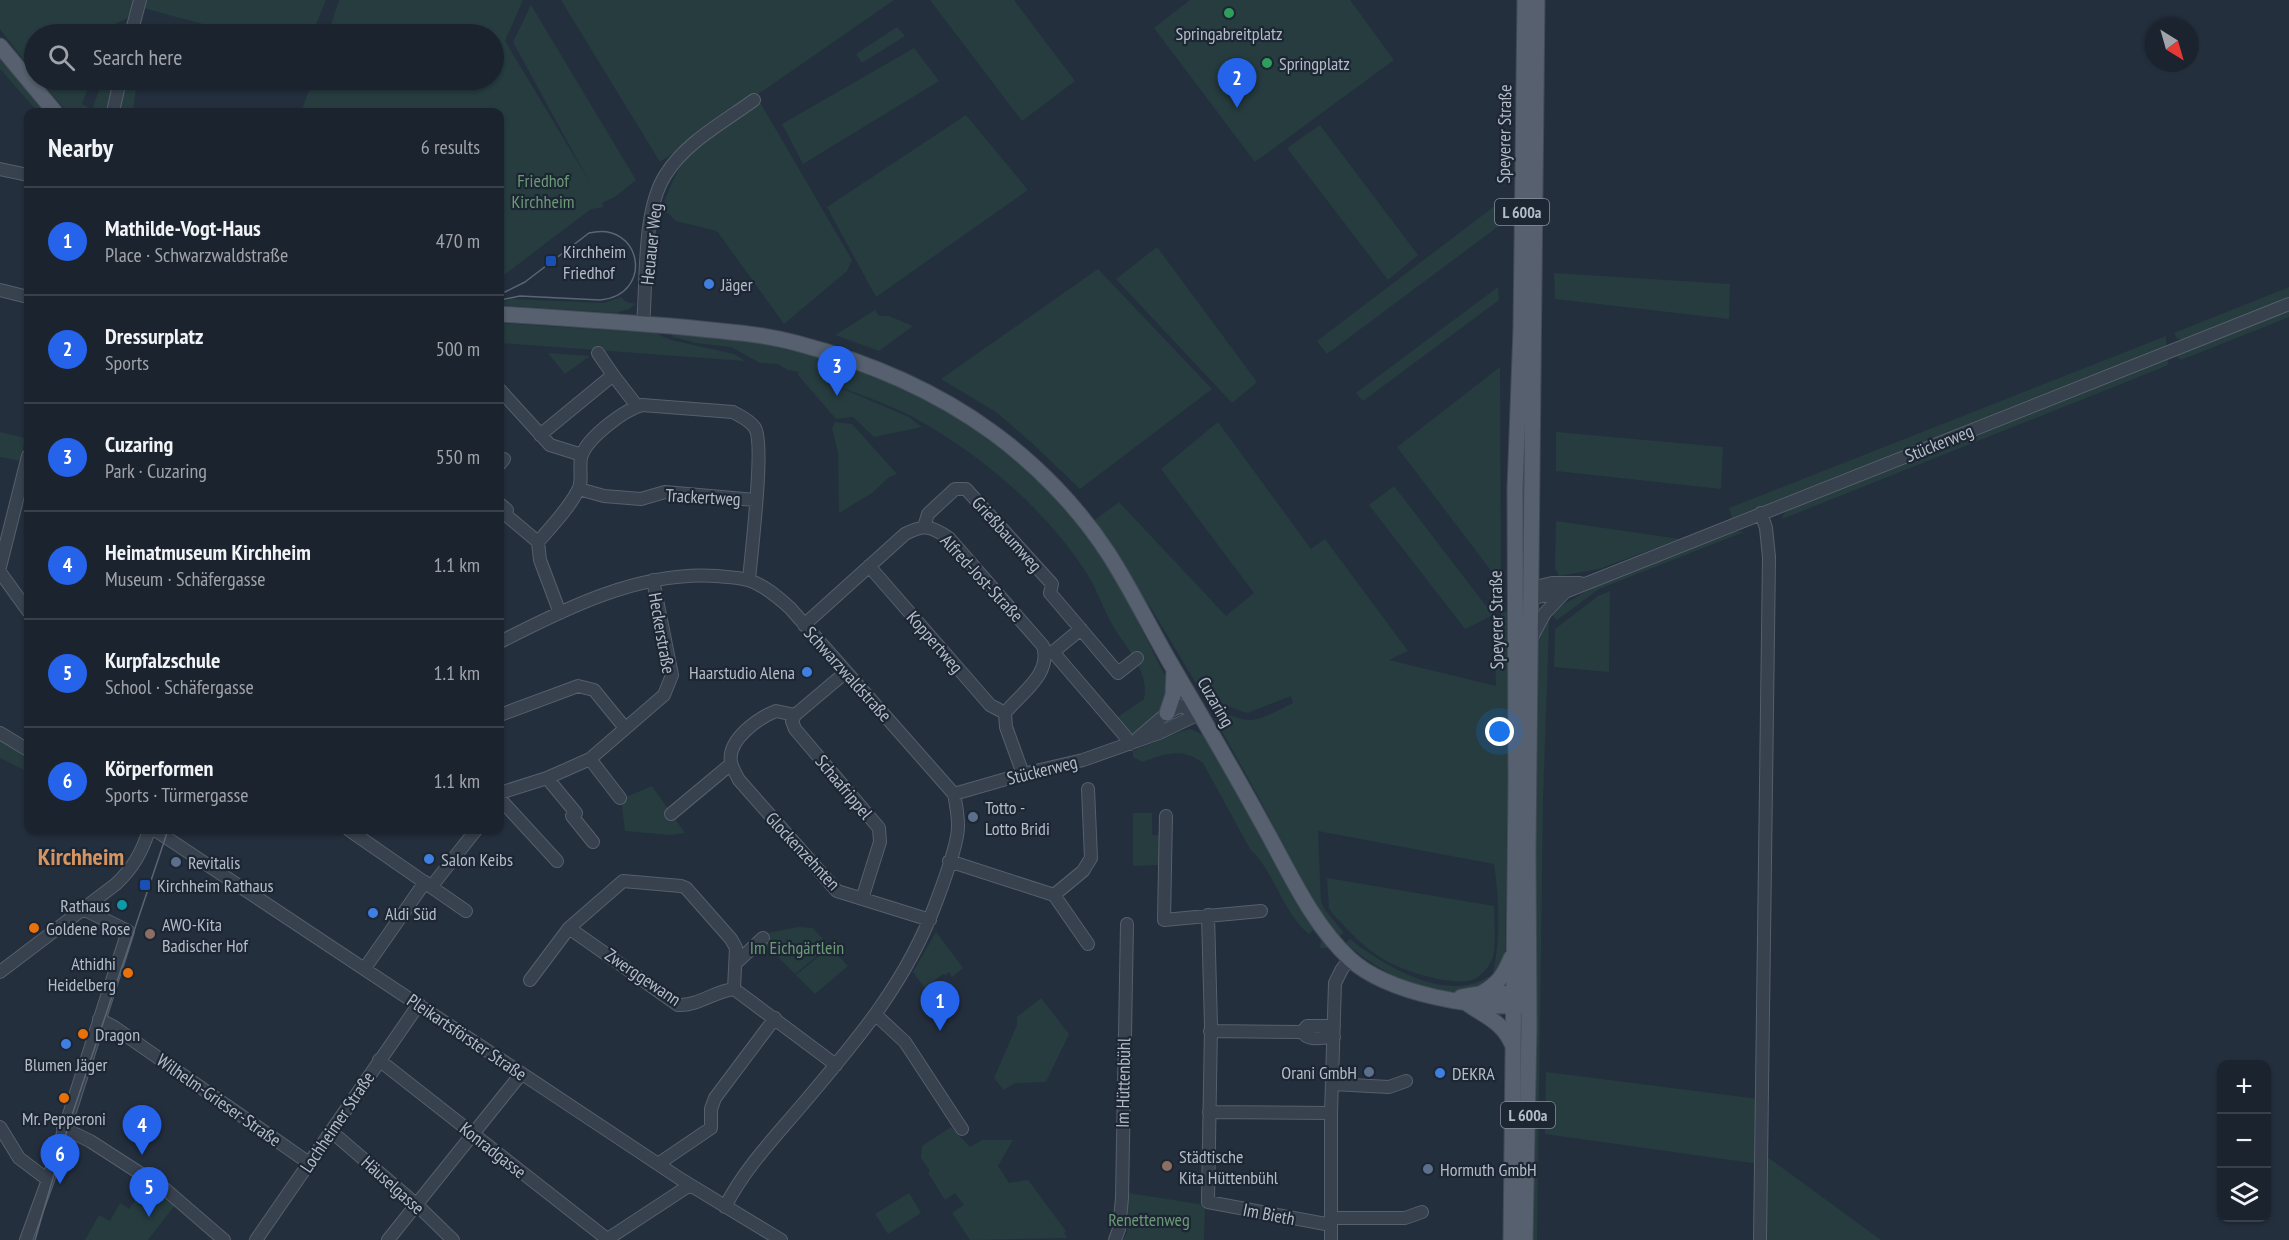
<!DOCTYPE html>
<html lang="en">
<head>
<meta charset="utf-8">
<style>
	:root { --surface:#1b232e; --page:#242b36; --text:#f1f3f6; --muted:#a0a4aa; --line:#39404a; --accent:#2563eb }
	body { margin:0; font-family:"PT Sans Narrow",sans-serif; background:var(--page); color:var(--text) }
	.controls { position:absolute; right:18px; bottom:18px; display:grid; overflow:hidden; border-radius:12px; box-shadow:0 2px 4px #0004 }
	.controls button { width:54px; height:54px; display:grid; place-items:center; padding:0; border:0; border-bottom:2px solid var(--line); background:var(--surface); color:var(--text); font:30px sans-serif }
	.compass { position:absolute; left:2145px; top:18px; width:54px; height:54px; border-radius:50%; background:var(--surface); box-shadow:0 2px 4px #0004; rotate:143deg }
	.you { position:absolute; left:1500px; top:732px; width:21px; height:21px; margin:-15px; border:4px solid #fff; border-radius:50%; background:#1a73e8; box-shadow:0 0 0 9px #1a73e833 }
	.badge { display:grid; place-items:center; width:39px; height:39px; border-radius:50%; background:var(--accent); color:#fff; font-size:20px; font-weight:700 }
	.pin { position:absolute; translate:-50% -50px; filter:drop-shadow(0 2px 3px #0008) }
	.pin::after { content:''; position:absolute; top:32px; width:21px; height:18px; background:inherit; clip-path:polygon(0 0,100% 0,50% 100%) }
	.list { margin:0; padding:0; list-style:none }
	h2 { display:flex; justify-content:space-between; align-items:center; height:78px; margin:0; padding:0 24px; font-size:26px }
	h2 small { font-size:20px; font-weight:400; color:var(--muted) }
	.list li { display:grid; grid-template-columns:39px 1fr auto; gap:18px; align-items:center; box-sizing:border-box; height:108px; padding:0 24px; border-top:2px solid var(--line) }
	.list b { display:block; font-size:22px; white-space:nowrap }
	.list p { margin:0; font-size:20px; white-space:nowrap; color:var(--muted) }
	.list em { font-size:20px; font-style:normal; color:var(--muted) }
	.icon { flex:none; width:33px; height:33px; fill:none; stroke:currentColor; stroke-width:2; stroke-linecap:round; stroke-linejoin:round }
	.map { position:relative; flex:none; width:2289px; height:1240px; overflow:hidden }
	.search { position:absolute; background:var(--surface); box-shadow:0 2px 4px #0004; left:24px; top:24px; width:480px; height:66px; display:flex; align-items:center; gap:15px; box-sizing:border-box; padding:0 21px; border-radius:33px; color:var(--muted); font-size:22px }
	.panel { position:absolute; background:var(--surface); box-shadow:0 2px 4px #0004; left:24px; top:108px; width:480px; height:726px; border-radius:12px }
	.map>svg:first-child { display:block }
	.green { fill:#263c3f }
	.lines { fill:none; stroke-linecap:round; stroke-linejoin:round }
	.minor-casing { stroke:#565f6c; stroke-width:14 }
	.major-casing { stroke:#414a57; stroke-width:17 }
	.minor { stroke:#38414e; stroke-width:12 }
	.major { stroke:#56606e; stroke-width:15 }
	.tram { stroke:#5a6575; stroke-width:1.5 }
	.leisure-dot { fill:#2e9e5b; stroke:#1d2633; stroke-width:2 }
	.transit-dot { fill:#1a4fb4; stroke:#1d2633; stroke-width:2 }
	.shop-dot { fill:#3f7fe0; stroke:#1d2633; stroke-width:2 }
	.service-dot { fill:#5c6f8a; stroke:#1d2633; stroke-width:2 }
	.culture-dot { fill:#0f9aa8; stroke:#1d2633; stroke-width:2 }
	.food-dot { fill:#e8710a; stroke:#1d2633; stroke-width:2 }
	.education-dot { fill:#8d6e63; stroke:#1d2633; stroke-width:2 }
	.labels { text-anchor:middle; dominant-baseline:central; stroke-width:4.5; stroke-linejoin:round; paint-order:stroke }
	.shield { fill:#1d2633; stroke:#878f9c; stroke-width:1.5 }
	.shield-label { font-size:16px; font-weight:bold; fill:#b4bcc9 }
	.poi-label { font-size:18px; fill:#b4bcc9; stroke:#1d2633; text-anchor:start }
	.street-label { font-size:18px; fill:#b4bcc9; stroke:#1d2633 }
	.park-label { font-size:18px; fill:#6b9a76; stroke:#1d2633 }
	.district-label { font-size:24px; font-weight:bold; fill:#d59563; stroke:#1d2633 }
</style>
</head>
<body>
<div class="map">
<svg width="2289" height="1240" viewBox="0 0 2289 1240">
	<rect width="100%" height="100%" fill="#242f3e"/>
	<path class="green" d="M0 0H134L128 18 108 27 107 34H34V73L0 29Z
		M145 0H326L312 34H240L143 8Z
		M339 0H523L505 41 589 181 513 42 531 5 636 180 616 196 602 203 604 207 591 209 500 278V112H301L313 80H494V34H328Z
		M561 0H894L660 162Z
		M930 0H1014L1075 81 1022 121Z
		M1190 0H1350L1394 60 1255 162 1154 28Z
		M897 27 905 36 862 63 856 54Z
		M914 48 939 81 803 164 782 124Z
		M0 59 47 112H38L0 69Z
		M40 80H91L82 104 88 107 85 112H67Z
		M103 80H116L107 112H91Z
		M126 80H137L133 112H117Z
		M756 104H761L852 260 847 271 784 324 717 231 676 221 669 214 662 211C666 193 680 161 695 149 713 132 736 119 756 104Z
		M966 115 1028 190 876 297 827 207Z
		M1320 125 1418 255 1388 280 1287 148Z
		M1500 202V225L1327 354 1317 341Z
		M1157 247 1257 382 1232 403 1116 279Z
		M1098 269 1212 389 1080 489 1034 445 996 412 941 379Z
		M1554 273 1730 284 1729 319 1555 299Z
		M1498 287 1499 300 1363 401 1356 393Z
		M2289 287V298L2182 340 2177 338 2174 333Z
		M621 297 626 302 636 304 629 309 616 313 500 305V302L511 299 604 303Z
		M2289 309V317L2181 360 2177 357V353Z
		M875 310 879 316H889L913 326 879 351 835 335Z
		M500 323 655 333 671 340 734 354 745 361 500 343Z
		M671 334 734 338 812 352 916 392 997 443 1037 478 1086 534 1115 575 1166 678 1168 695 1159 715 1131 741 1115 719 1144 699C1150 672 1126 648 1113 626 1102 607 1096 586 1084 569 1041 505 979 453 911 416 883 402 852 392 822 380L909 417 922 427 874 437 853 417 836 419 798 375 799 372 788 370 778 364 760 363 731 347 696 343 673 337Z
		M2166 336V347L1732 518 1729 508Z
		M548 353 590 356 565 374Z
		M2168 358V364L2166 366 1782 519 1784 513 1793 506Z
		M1500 367 1501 573 1499 581 1397 447Z
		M835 422 852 424 897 474 888 478 872 493 839 513 838 453 832 428Z
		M1218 422 1311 549 1325 539 1408 651 1389 660 1496 686 1495 637 1502 612H1510L1509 808 1507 836 1505 957 1498 978 1493 973C1501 938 1499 899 1494 864L1318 831 1321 902 1325 910 1344 933 1339 936C1309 900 1290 858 1269 817 1252 784 1233 751 1215 719L1216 712C1228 712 1238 720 1249 720 1263 720 1280 709 1293 703L1291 696 1247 713 1212 701 1201 692 1151 608 1092 522 1119 502 1226 616 1254 593 1161 469Z
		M0 432 25 438 21 461 0 457Z
		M1556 432 1723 447 1721 489 1556 471Z
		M1394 486 1493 615 1465 629 1369 505Z
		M1556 521 1680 539 1599 569 1559 576 1555 568Z
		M1733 531 1744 532 1599 589 1557 620 1552 615 1559 607 1597 585Z
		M1610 591 1609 672 1554 667 1555 629 1598 596Z
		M1546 618 1549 624 1543 801 1537 1240H1528L1538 635Z
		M1191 729 1203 735 1208 741 1329 948H1320L1321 941 1313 930 1309 934C1282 912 1275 872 1250 849L1203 763C1182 747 1165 754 1142 762L1133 757V751L1182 731Z
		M0 737 28 752V772L0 758Z
		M652 786 685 833 671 835 625 831 621 799Z
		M1133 813H1152V835H1161L1160 865 1133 866Z
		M1327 878 1494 906C1494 918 1496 947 1493 957 1490 966 1481 977 1472 980 1450 986 1402 971 1383 959 1363 947 1348 930 1332 913L1329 908Z
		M798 927 813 928 829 946 795 974 763 942 768 933Z
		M936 932 963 968 952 977 949 972 945 975 943 974 925 988 913 972Z
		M1350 939C1382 965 1449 1005 1489 976L1493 983C1444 1008 1383 976 1346 943Z
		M830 947 848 966 815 994 796 975Z
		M1041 998 1069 1034 1046 1082 1015 1083 1004 1090 994 1078 1017 1025V1017Z
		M1546 1072 1759 1099V1164L1545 1134Z
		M951 1127 970 1147 982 1140H1013L998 1166 1009 1183 1028 1180 1066 1231 1064 1233 1067 1238 970 1240 952 1213 964 1205 955 1193 945 1200 928 1173 930 1171 921 1158 922 1146Z
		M1766 1156 1881 1240H1765Z
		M159 1192 175 1205 148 1240H85L99 1215 110 1221 120 1203 129 1209 138 1196 150 1204Z
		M909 1193 921 1213 888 1234 875 1214Z
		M1128 1193 1205 1205 1204 1240H1123L1127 1233Z"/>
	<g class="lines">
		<g class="minor-casing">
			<path id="minor" d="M131 34 140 0
				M113 112 120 80
				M0 169 28 175
				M0 290 28 297
				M643 324C647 281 642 210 666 174 686 142 724 122 754 100
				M598 353 613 375
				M500 390 550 445 582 455
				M540 435 613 375 637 406
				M500 464 504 459
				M579 489 604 496 641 499 665 492 755 500
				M500 504 507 510 506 515 538 542
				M924 527 928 514 955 489H966L1052 584 1050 593 1118 673 1137 658
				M869 566 990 705 1005 713
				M0 567 28 456
				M0 572 28 611
				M1524 590 1552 583H1580
				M1524 597 1531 598 1565 592 2289 304
				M560 613 540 560 538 542C551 527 570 507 578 490 583 482 579 468 581 458 585 439 624 410 642 405L733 412C740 416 750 420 755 428 765 444 751 555 749 580
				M804 625 905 534C924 524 931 526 949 538L1043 646C1052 674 1021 693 1005 713L1006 727 1023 774
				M1532 637 1545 613 1565 592
				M500 642C566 608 640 571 716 576 726 577 738 577 748 580 764 585 778 597 790 608L954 794C956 804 958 815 958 825 959 840 943 884 937 900 907 982 858 1039 802 1105 775 1137 744 1169 725 1207
				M1053 652 1126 737 1130 744
				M1046 653 1053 652 1081 629
				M846 672 795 715 776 711C758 718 727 740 731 762 732 768 736 774 739 780L837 891 930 920
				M500 715 578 686 594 690 625 728
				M795 715 792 721 795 729 879 828 880 842 862 899
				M0 733 28 750
				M1138 738 1167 713 1180 706 1201 713
				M590 759 620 798
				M547 778 576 813 572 816 593 842
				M500 793 547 778 590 759 664 695 672 675 653 580
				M954 794 1023 774 1083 760 1159 733 1201 713
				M500 799 557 861
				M671 814 731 764
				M1166 816 1164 920 1261 911
				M155 830 682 1180 781 1240
				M349 830 466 911
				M949 861 1054 895 1083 871 1091 858 1088 789
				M431 887 476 830
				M1054 895 1088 944
				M1208 915 1211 1026 1208 1202 1331 1225
				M569 928 623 881 681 886 686 888 731 939 736 948 734 989
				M736 963 763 938
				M365 968 425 882
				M0 972 116 884C133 868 142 852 149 830
				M530 980 569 928 678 1005C698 1006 715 991 734 989L836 1065
				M876 1015 905 1042 962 1129
				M99 1019 114 1027 309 1163
				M1210 1031 1302 1032C1309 1042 1323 1037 1334 1037
				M1302 1032 1307 1026H1334
				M379 1060 607 1239
				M1333 1084 1389 1087 1406 1081
				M1209 1112 1331 1113
				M0 1127 19 1158 48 1180
				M63 1128 90 1141 166 1190 224 1240
				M332 1132 417 1205 453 1240
				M658 1164 711 1128V1109L715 1098 775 1018
				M1331 1218H1405L1422 1212
				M26 1240 48 1180 128 931 83 909
				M256 1240 419 1004
				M388 1240 521 1074
				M606 1240 690 1185
				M1115 1240 1119 1229 1122 1198 1127 924
				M1331 1240V1113L1335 983 1342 969 1350 959
				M1760 1240 1769 557 1766 528 1761 513"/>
		</g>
		<g class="major-casing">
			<path id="major" d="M0 46 55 112
				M500 314C560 318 621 322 682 327 719 331 759 333 796 343 865 361 933 389 992 432 1036 464 1078 507 1108 553 1130 587 1148 624 1168 659 1200 714 1232 768 1262 823 1288 869 1311 923 1350 959 1388 994 1479 1010 1529 1005
				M1167 713 1173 695 1174 669
				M1482 993C1498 984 1504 975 1511 958
				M1461 997C1480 993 1505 989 1522 1000
				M1469 1005C1487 1017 1503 1023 1512 1044
				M1511 1240 1516 782 1515 489 1521 329 1525 0
				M1525 1240 1529 1027 1528 851 1537 0"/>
		</g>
		<use href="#minor" class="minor"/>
		<use href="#major" class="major"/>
		<path class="tram" d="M500 300 520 296 600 300C655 295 642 220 589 233L525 282 505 292
			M35 1240 67 1130 168 830"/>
	</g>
	<g class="leisure-dot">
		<circle cx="1229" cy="13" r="6"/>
		<circle cx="1267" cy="63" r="6"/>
	</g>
	<g class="transit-dot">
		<rect x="545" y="255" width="12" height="12" rx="3"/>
		<rect x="139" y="879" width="12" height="12" rx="3"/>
	</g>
	<g class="shop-dot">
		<circle cx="709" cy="284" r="6"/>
		<circle cx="807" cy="672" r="6"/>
		<circle cx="429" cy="859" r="6"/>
		<circle cx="373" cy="913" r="6"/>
		<circle cx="66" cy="1044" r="6"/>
		<circle cx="1440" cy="1073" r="6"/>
	</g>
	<g class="service-dot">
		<circle cx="973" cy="817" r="6"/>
		<circle cx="176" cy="862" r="6"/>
		<circle cx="1369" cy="1072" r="6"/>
		<circle cx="1428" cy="1169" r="6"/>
	</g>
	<circle class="culture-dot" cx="122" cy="905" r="6"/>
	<g class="food-dot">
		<circle cx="34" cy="928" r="6"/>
		<circle cx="128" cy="973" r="6"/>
		<circle cx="83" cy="1034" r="6"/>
		<circle cx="64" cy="1098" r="6"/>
	</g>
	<g class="education-dot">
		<circle cx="150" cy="934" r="6"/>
		<circle cx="1167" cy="1166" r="6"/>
	</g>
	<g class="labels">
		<g class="shield">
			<rect x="1495" y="199" width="54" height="26" rx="4.5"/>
			<rect x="1501" y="1102" width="54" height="26" rx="4.5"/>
		</g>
		<g class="shield-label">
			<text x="1522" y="212">L 600a</text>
			<text x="1528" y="1115">L 600a</text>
		</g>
		<g class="poi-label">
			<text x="1229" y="33" text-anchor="middle">Springabreitplatz</text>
			<text x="1279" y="63">Springplatz</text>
			<text x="563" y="251">Kirchheim<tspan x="563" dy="21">Friedhof</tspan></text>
			<text x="721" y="284">Jäger</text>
			<text x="795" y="672" text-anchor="end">Haarstudio Alena</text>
			<text x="985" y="807">Totto -<tspan x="985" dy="21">Lotto Bridi</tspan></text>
			<text x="441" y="859">Salon Keibs</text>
			<text x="188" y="862">Revitalis</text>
			<text x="157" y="885">Kirchheim Rathaus</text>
			<text x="110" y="905" text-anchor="end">Rathaus</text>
			<text x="385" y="913">Aldi Süd</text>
			<text x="162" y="924">AWO-Kita<tspan x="162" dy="21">Badischer Hof</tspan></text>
			<text x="46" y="928">Goldene Rose</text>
			<text x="116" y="963" text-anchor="end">Athidhi<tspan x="116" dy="21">Heidelberg</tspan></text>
			<text x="95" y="1034">Dragon</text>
			<text x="66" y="1064" text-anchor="middle">Blumen Jäger</text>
			<text x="1357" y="1072" text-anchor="end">Orani GmbH</text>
			<text x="1452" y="1073">DEKRA</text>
			<text x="64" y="1118" text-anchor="middle">Mr. Pepperoni</text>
			<text x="1179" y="1156">Städtische<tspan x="1179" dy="21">Kita Hüttenbühl</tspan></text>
			<text x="1440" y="1169">Hormuth GmbH</text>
		</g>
		<g class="street-label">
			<text transform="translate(1504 134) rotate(-89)">Speyerer Straße</text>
			<text transform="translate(651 244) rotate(-84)">Heuauer Weg</text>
			<text transform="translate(1939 443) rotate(-22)">Stückerweg</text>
			<text transform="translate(703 497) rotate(3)">Trackertweg</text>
			<text transform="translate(1007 534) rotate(48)">Grießbaumweg</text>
			<text transform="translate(982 578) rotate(47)">Alfred-Jost-Straße</text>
			<text transform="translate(1496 620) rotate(-91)">Speyerer Straße</text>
			<text transform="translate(662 633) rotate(80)">Heckerstraße</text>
			<text transform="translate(935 642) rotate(49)">Koppertweg</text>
			<text transform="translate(848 674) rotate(48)">Schwarzwaldstraße</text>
			<text transform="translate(1216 702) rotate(60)">Cuzaring</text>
			<text transform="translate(1042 770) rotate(-14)">Stückerweg</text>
			<text transform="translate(844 787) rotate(50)">Schaafrippel</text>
			<text transform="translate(803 851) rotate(47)">Glockenzehnten</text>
			<text transform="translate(643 977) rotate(34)">Zwerggewann</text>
			<text transform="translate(467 1037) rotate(34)">Pleikartsförster Straße</text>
			<text transform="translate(1123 1083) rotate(-89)">Im Hüttenbühl</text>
			<text transform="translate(219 1100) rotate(35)">Wilhelm-Grieser-Straße</text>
			<text transform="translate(337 1122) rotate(-56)">Lochheimer Straße</text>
			<text transform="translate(493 1150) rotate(38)">Konradgasse</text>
			<text transform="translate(393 1185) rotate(42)">Häuselgasse</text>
			<text transform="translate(1269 1214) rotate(11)">Im Bieth</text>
		</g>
		<g class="park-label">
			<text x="543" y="180">Friedhof<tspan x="543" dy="21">Kirchheim</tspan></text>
			<text x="797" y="947">Im Eichgärtlein</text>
			<text x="1149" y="1219">Renettenweg</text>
		</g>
		<g class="district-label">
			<text x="81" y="856">Kirchheim</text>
		</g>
	</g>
</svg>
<div class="controls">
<button>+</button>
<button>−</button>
<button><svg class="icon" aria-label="layers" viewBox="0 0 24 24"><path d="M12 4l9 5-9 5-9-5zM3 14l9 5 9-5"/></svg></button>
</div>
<svg class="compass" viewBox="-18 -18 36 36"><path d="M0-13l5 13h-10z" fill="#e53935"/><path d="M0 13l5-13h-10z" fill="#a0a4aa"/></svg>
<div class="you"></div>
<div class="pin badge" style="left:940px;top:1031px">1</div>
<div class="pin badge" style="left:1237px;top:108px">2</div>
<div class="pin badge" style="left:837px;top:396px">3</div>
<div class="pin badge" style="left:142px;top:1155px">4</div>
<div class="pin badge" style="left:149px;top:1217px">5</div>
<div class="pin badge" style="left:60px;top:1184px">6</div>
<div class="search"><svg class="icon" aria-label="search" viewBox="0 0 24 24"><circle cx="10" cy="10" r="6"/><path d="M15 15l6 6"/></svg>Search here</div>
<section class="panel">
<h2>Nearby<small>6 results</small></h2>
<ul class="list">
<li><span class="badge">1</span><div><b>Mathilde-Vogt-Haus</b><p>Place · Schwarzwaldstraße</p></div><em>470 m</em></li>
<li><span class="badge">2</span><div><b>Dressurplatz</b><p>Sports</p></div><em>500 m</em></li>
<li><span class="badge">3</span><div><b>Cuzaring</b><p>Park · Cuzaring</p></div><em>550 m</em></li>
<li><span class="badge">4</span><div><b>Heimatmuseum Kirchheim</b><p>Museum · Schäfergasse</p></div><em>1.1 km</em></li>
<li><span class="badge">5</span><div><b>Kurpfalzschule</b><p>School · Schäfergasse</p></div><em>1.1 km</em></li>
<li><span class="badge">6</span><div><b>Körperformen</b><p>Sports · Türmergasse</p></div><em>1.1 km</em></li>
</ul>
</section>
</div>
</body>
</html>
